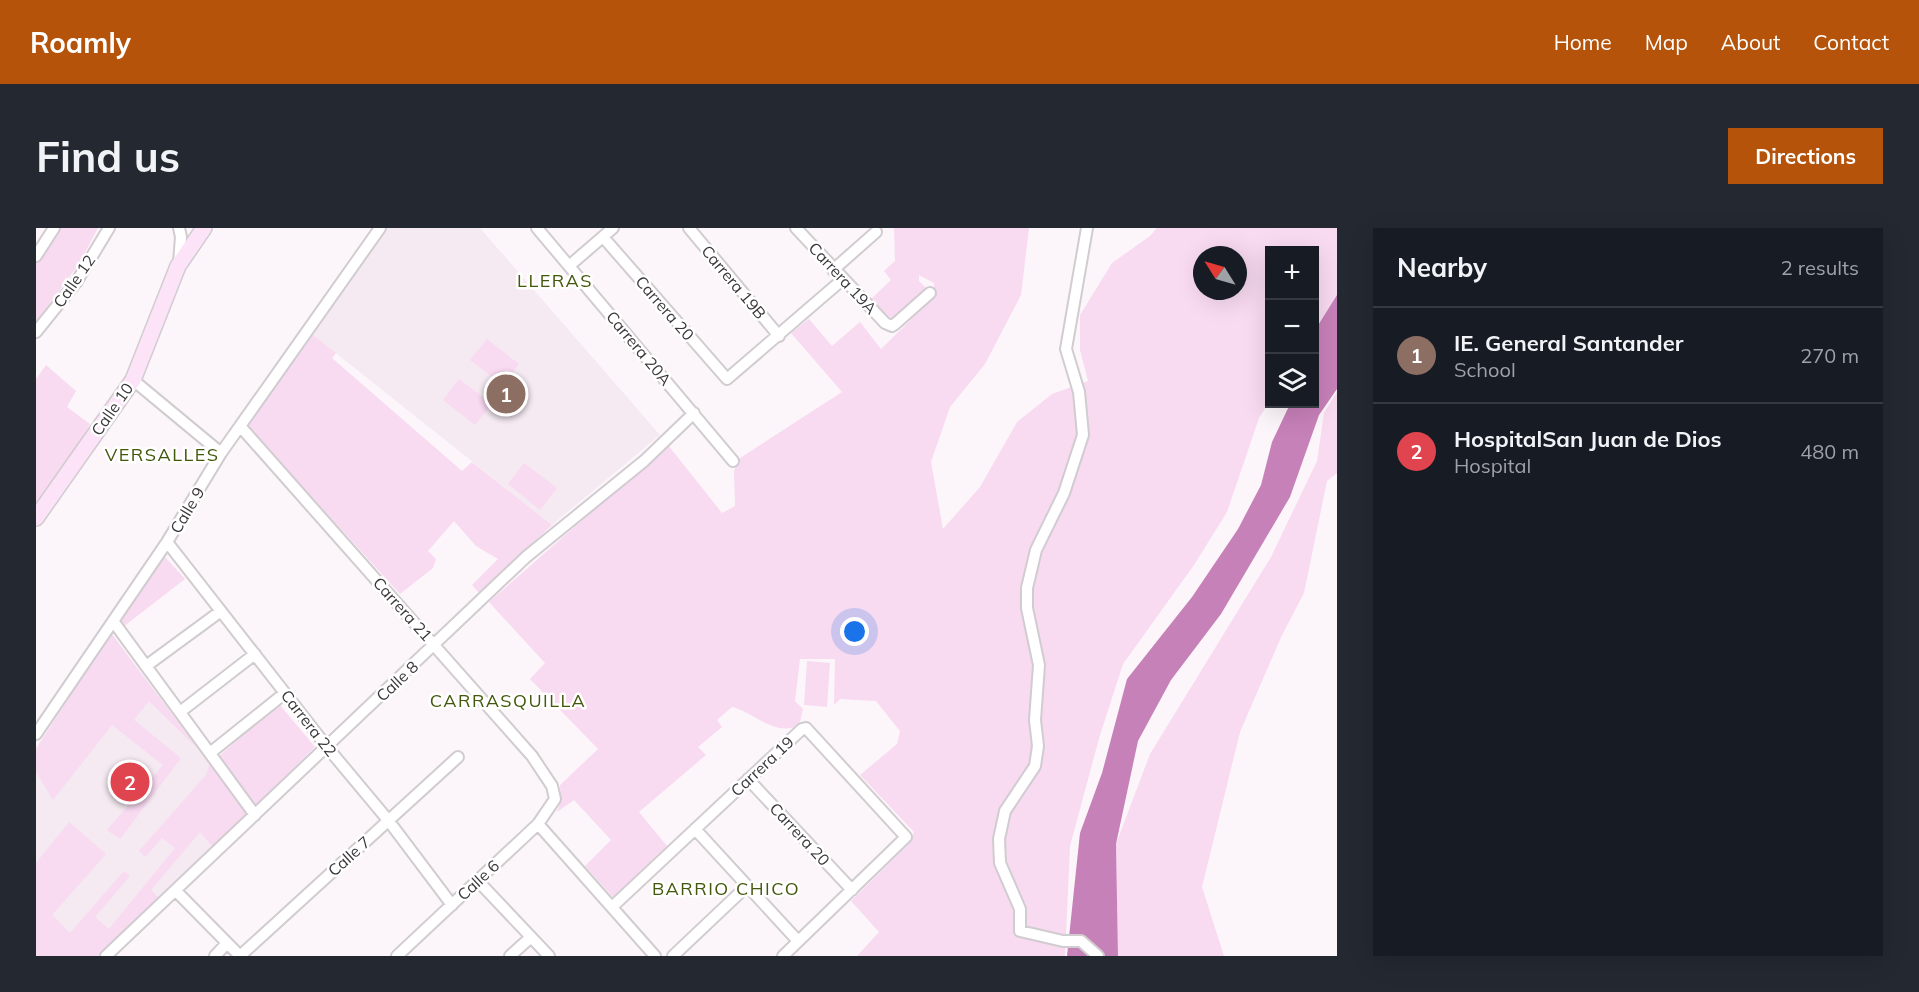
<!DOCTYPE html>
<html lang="en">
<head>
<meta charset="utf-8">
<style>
	:root { --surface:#171b24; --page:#242831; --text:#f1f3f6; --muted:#9ea1a6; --line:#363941; --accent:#b45309 }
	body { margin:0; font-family:Mulish,sans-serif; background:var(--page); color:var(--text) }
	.controls { position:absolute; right:18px; top:18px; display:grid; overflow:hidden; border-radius:0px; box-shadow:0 6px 24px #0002 }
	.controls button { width:54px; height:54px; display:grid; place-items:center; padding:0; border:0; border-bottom:2px solid var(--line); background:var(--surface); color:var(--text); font:30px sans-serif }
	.compass { position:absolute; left:1157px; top:18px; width:54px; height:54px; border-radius:50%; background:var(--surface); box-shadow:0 6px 24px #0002; rotate:307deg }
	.you { position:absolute; left:819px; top:404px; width:21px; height:21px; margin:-15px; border:4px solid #fff; border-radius:50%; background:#1a73e8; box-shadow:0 0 0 9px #1a73e833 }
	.badge { display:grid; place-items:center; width:39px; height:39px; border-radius:50%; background:var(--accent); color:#fff; font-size:20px; font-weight:700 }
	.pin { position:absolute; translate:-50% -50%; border:3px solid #fff; box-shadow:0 2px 6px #0006 }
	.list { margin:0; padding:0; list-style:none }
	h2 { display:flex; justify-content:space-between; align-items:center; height:78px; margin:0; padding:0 24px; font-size:26px }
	h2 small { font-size:20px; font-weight:400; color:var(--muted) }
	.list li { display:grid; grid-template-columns:39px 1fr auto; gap:18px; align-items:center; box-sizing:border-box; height:96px; padding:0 24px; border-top:2px solid var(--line) }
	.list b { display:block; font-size:22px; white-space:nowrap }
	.list p { margin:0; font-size:20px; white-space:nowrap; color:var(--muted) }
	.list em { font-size:20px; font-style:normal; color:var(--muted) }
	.icon { flex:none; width:33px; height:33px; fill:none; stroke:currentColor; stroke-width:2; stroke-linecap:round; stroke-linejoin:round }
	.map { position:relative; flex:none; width:1301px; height:728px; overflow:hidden; border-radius:0px }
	header { display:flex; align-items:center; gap:36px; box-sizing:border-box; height:84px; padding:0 30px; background:var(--accent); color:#fff }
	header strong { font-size:28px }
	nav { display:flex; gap:33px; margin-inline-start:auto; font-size:21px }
	.intro { display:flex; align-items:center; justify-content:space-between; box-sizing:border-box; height:144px; padding:0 36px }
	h1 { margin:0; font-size:42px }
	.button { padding:15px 27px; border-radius:0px; background:var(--accent); color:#fff; font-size:21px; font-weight:700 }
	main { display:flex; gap:36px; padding:0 36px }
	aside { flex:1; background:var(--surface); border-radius:0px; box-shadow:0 6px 24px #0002 }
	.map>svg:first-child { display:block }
	.built { fill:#f5e9f2 }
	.green { fill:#f8daf1; fill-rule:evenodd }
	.water { fill:#c781b9 }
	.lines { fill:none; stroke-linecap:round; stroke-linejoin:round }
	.street-casing { stroke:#d1ccd0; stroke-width:14 }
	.secondary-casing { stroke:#d1ccd0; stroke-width:18 }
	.street { stroke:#fff; stroke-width:10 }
	.secondary { stroke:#fde3f7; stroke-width:15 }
	.labels { text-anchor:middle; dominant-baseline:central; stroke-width:5; stroke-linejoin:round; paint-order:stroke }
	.street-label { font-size:16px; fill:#3a383a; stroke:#fff }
	.neighbourhood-label { font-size:18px; letter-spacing:1.5px; fill:#43580c; stroke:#fff }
</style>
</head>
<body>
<header>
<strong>Roamly</strong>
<nav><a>Home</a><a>Map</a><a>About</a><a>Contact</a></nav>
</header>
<div class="intro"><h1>Find us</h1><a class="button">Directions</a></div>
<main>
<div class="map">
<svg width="1301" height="728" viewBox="0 0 1301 728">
	<rect width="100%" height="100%" fill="#fcf6fa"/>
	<path class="built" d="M352 0H444L624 207 516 297 277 107Z
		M75 405 213 588 62 728 0 713V520Z"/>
	<path class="green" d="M23 0H62L43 36 0 94V33Z
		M858 0H993L985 67 949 136 914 179 895 234 907 301 944 259 981 194 1016 166 1052 153 1044 122V87L1076 35 1114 8 1121 0H1301V67L1279 102 1278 22H1234L1233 174 1223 190 1191 284 1158 337 1087 436 1064 507 1034 618 1029 728H821L843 704 815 673 872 617 878 604 824 547 861 516 864 503 840 473 804 471 798 477 799 431H764L759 473 767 481 763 498C736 508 720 485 696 479L681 492 686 499 662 519 670 527 603 584 631 618 577 669 549 638 575 612 538 572 521 584 525 572 524 557 562 521 494 451 509 435 453 374 632 217 686 285 699 278 698 244 701 232 806 164 755 105 773 91 796 118 824 94 845 121 897 70 898 55 883 47V53L893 63 855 96 832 74 855 52 848 43 859 33ZM1166 27H1202V63H1166Z
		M277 107 300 125 296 130 426 243 436 234 516 297 444 366 436 357 462 331 440 318 418 293 392 323 400 331 397 340 364 366 211 198Z
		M451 111 483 136 467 157 434 132Z
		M10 137 40 163 31 179 54 196 38 224 0 277V151Z
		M423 151 456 176 439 197 407 172Z
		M1301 164V245L1291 253 1268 365 1246 407 1204 504 1166 659 1188 728H1082L1080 616 1114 526 1235 329 1281 233 1288 185Z
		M488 235 521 260 504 282 472 256Z
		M129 329 149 351 87 399 84 392Z
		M75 405 162 521 113 473 98 492 145 530 84 611 71 602 127 537 76 497 17 572 0 544V521Z
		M771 433 794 435 791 479 768 477Z
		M243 476 279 519 218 579 182 529Z
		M174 535 213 588 176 618 164 604 115 662 124 671 62 728H0V635L33 594 70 626 16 687 34 705 88 643 94 648 59 689 73 701 139 620 126 610 109 629 103 623 170 547Z"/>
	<path class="water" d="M1301 67V161L1283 187 1254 269 1185 386 1135 452 1102 513 1080 616 1082 728H1031L1044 605 1066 545 1091 451 1156 369 1202 301 1225 257 1236 214 1254 176H1278L1279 102Z"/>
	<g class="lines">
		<g class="street-casing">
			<path id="street" d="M501 0 697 233
				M653 0 743 108
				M760 0 849 95 856 98 859 96 894 65
				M1051 0 1030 121 1043 164 1047 207 1028 265 1000 322 991 360V380L1003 437 999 492 1002 518 999 538 969 583 963 611 964 635 984 681V703L1027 713H1045L1062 728
				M567 9 691 151 806 52
				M0 28 18 0
				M143 35 145 9 143 0
				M533 38 577 0
				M797 42 840 4
				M0 104 41 53 73 0
				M97 152 185 225
				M204 198 496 528 516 558 519 571 502 596 361 728
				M131 314 291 519 352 592 416 677
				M77 393 219 587
				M110 438 185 383
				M144 484 219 426
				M0 506 131 314 185 225 344 0
				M174 525 249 465
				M712 551 816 662
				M502 596 619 728
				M659 601 762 713
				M442 653 513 728
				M140 663 204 728
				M576 679 766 501 770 500 870 609 747 728
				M70 728 490 329 608 233 658 185
				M179 728 191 715
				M204 728 422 529
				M474 728 495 709
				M637 728 711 658"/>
		</g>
		<g class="secondary-casing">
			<path id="secondary" d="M0 290 97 152 142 38 168 0"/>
		</g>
		<use href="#street" class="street"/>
		<use href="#secondary" class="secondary"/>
	</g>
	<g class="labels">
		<g class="street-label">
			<text transform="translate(807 50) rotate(47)">Carrera 19A</text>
			<text transform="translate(38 53) rotate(-55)">Calle 12</text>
			<text transform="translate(698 54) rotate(50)">Carrera 19B</text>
			<text transform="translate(629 80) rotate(49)">Carrera 20</text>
			<text transform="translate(603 120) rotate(50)">Carrera 20A</text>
			<text transform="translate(76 181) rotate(-55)">Calle 10</text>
			<text transform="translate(151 282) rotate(-59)">Calle 9</text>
			<text transform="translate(367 381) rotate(48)">Carrera 21</text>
			<text transform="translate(361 453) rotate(-43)">Calle 8</text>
			<text transform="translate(273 495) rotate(52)">Carrera 22</text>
			<text transform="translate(726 538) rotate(-43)">Carrera 19</text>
			<text transform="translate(764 606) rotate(47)">Carrera 20</text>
			<text transform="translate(313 628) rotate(-42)">Calle 7</text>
			<text transform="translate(442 652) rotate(-43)">Calle 6</text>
		</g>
		<g class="neighbourhood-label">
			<text x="519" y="52">LLERAS</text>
			<text x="126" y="226">VERSALLES</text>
			<text x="472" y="472">CARRASQUILLA</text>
			<text x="690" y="660">BARRIO CHICO</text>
		</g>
	</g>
</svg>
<div class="controls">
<button>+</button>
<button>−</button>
<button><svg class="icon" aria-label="layers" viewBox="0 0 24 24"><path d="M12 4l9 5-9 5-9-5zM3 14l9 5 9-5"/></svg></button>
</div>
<svg class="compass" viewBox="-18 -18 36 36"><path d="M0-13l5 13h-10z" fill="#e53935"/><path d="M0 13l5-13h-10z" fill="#9ea1a6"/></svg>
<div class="you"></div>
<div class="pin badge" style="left:470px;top:166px;background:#8d6e63">1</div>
<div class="pin badge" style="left:94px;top:554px;background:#e0444e">2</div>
</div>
<aside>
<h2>Nearby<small>2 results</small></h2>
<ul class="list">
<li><span class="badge" style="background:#8d6e63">1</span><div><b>IE. General Santander</b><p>School</p></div><em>270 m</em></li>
<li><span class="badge" style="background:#e0444e">2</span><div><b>HospitalSan Juan de Dios</b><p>Hospital</p></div><em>480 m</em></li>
</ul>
</aside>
</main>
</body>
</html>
